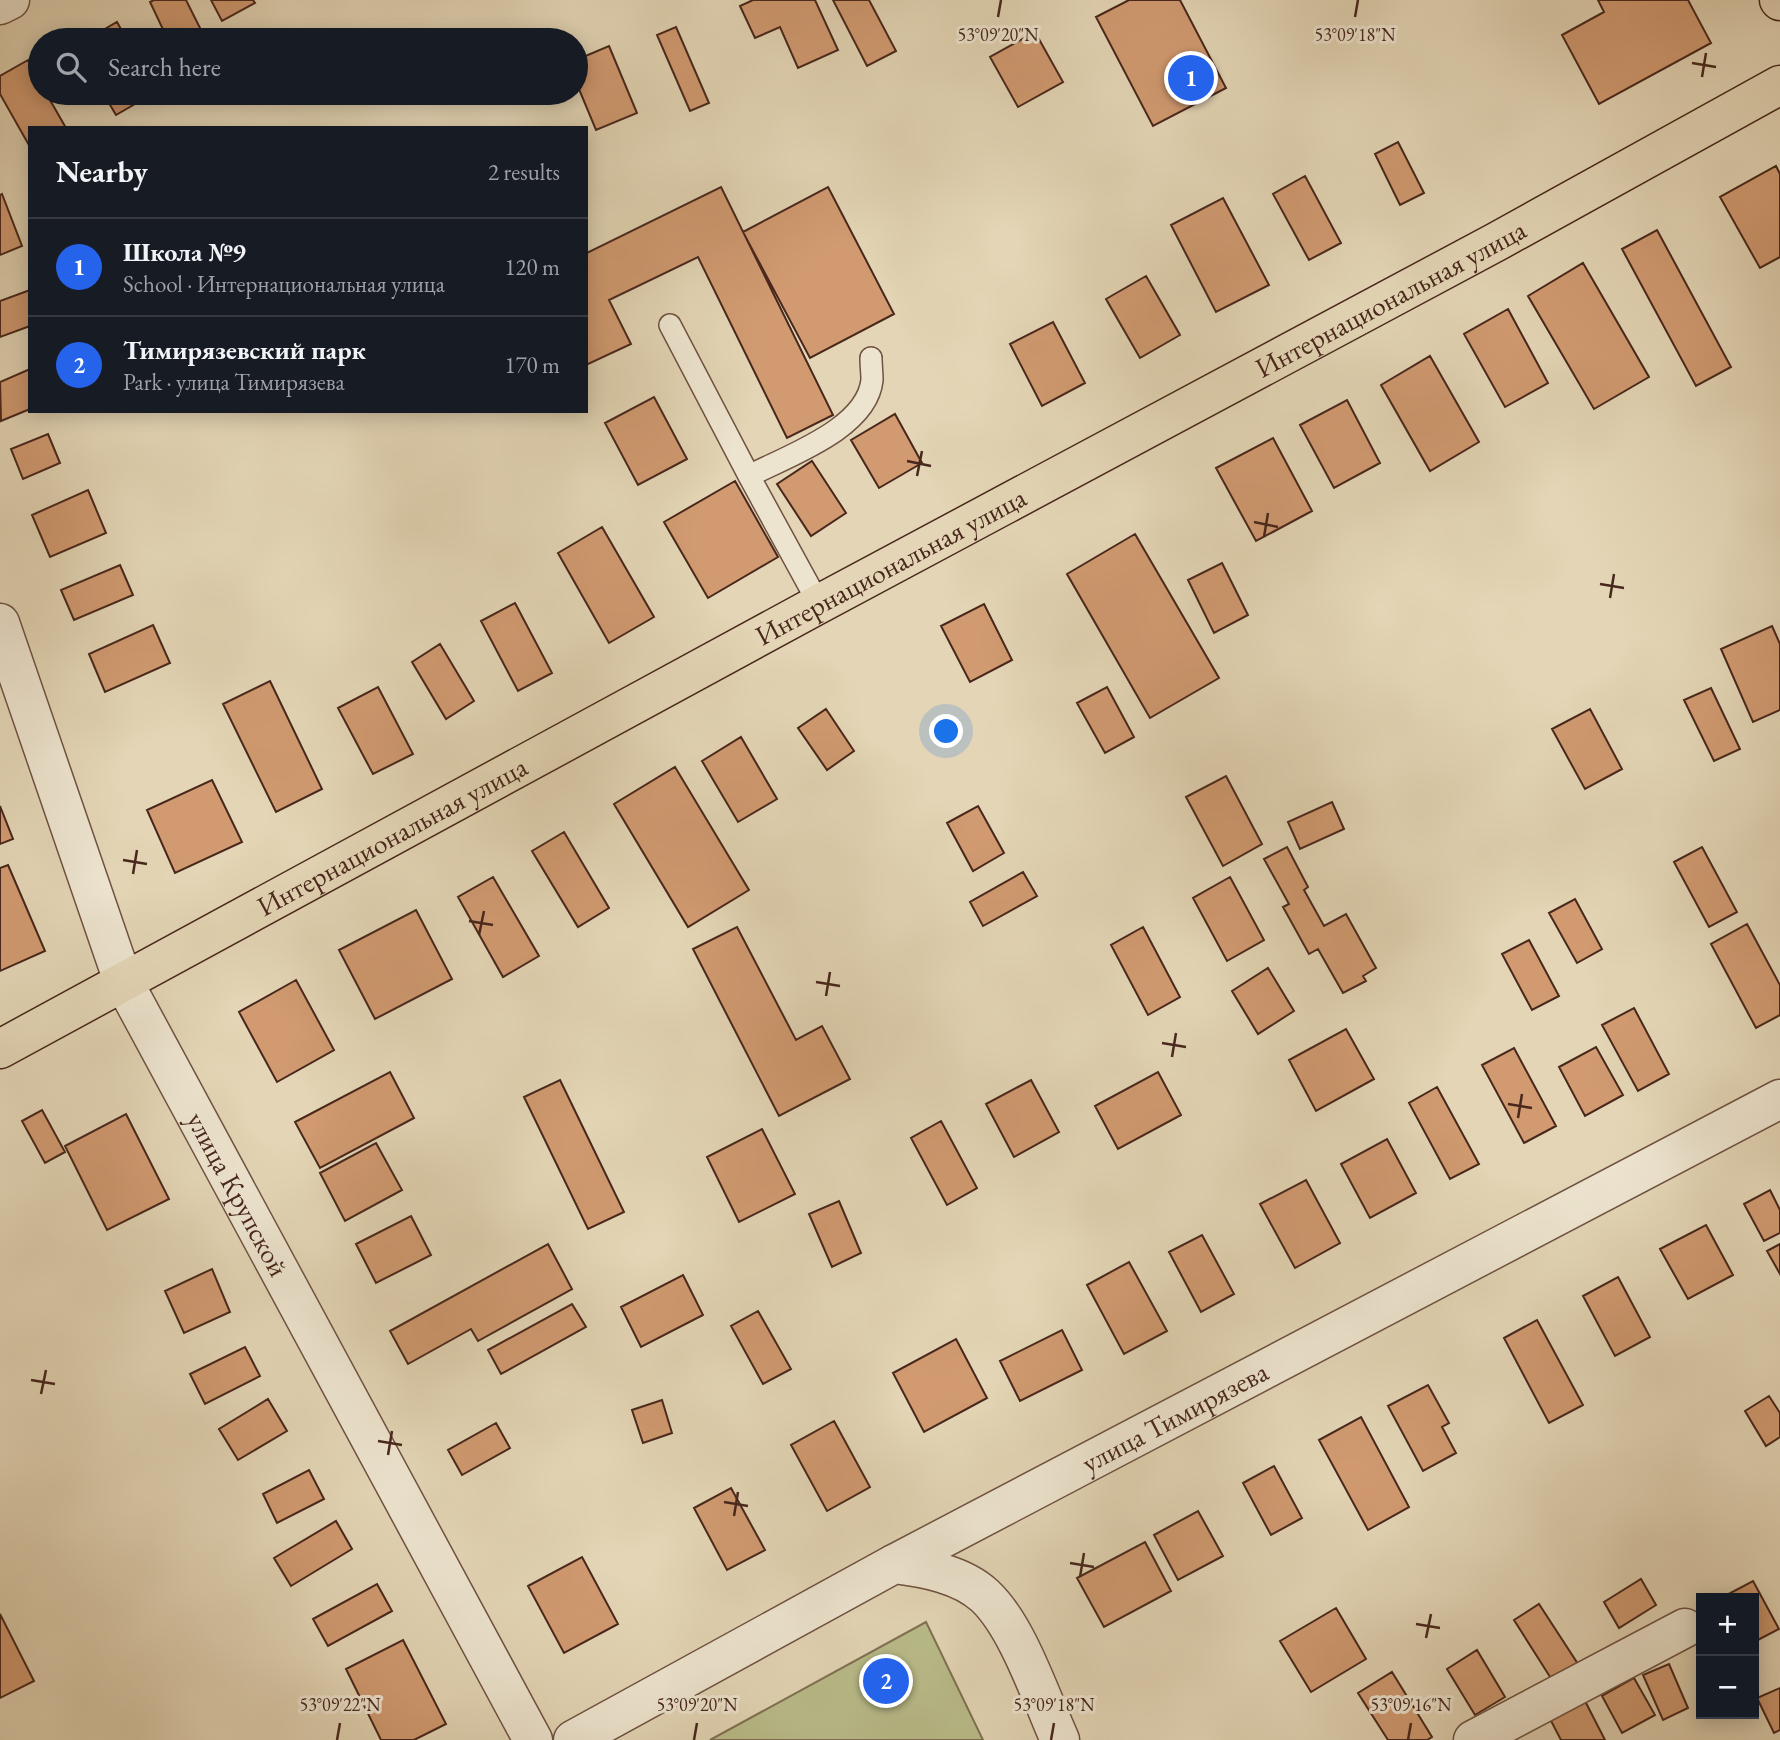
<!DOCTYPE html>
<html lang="en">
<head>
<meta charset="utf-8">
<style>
	:root { --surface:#171b24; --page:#242831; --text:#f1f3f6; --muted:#9ea1a6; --line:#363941; --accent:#2563eb }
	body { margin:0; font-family:"EB Garamond",serif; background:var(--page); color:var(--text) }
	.controls { position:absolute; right:21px; bottom:21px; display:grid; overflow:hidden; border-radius:0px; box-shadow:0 4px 18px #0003 }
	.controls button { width:63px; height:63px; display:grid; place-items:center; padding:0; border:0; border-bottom:2px solid var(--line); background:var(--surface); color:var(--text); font:35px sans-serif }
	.you { position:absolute; left:947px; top:732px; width:24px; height:24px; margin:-18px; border:5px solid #fff; border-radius:50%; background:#1a73e8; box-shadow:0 0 0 10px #1a73e833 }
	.badge { display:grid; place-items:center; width:46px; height:46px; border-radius:50%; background:var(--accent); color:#fff; font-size:23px; font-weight:700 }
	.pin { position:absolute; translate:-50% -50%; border:4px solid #fff; box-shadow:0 2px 7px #0006 }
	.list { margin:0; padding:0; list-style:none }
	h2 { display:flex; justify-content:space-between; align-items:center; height:91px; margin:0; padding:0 28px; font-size:30px }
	h2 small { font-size:23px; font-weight:400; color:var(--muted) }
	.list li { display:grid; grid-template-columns:46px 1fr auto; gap:21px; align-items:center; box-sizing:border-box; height:98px; padding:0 28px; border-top:2px solid var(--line) }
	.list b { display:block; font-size:26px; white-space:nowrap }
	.list p { margin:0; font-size:23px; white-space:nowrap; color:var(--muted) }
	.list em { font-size:23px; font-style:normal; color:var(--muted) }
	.icon { flex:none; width:38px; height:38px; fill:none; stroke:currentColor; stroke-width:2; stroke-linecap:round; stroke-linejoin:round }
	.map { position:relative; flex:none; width:1780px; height:1740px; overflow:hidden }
	.search { position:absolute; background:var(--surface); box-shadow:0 4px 18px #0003; left:28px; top:28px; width:560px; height:77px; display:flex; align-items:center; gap:18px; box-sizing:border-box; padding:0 24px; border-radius:38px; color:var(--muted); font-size:26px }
	.panel { position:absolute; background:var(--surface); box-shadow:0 4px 18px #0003; left:28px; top:126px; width:560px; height:287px; border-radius:0px }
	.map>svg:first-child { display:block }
	.green { fill:#b9bc8a; stroke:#807253; stroke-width:2 }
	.building { fill:#d19a71; stroke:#48271c; stroke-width:2 }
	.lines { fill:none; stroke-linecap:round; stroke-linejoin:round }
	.service-casing { stroke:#6f5242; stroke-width:24 }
	.minor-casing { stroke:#6f5242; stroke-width:41 }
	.tertiary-casing { stroke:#6f5242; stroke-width:41 }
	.primary-casing { stroke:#48271c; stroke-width:41 }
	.service { stroke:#ede4cf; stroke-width:21 }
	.minor { stroke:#ede4cf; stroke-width:38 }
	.tertiary { stroke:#ede4cf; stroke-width:38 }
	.primary { stroke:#e3d5b5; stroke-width:38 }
	.ticks { fill:none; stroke:#48271c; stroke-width:2.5 }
	.labels { text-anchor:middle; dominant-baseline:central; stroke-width:6; stroke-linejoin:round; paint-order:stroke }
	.street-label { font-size:28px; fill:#48271c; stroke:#ede4cf }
	.ticks-label { font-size:18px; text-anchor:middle; fill:#48271c; stroke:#ede4cf; stroke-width:6; stroke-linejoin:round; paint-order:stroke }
</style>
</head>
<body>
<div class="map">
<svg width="1780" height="1740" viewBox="0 0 1780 1740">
	<rect width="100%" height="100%" fill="#e3d5b5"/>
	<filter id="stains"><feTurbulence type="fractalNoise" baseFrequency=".00286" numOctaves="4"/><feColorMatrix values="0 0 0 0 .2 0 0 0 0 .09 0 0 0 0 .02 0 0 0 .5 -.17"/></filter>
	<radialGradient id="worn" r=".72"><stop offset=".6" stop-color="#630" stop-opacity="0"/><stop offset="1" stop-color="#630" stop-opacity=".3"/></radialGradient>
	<path class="green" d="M926 1622 983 1740H710Z"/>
	<path class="building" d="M154 0H186L206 40H168L150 2Z
		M211 0H253L255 3 222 21Z
		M753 0H815L838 50 798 68 780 27 755 38 740 6Z
		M833 0H869L896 51 867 66Z
		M1129 0H1180L1226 88 1153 126 1096 17Z
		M1598 0H1688L1711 43 1599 104 1562 35 1604 12Z
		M117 22 127 40H86Z
		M676 27 709 103 690 111 657 35Z
		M1035 32 1063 82 1018 107 990 57Z
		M609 46 637 113 596 130 576 82V60Z
		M28 60 40 82V93H46L66 128H30V147L0 94V76Z
		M103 93H154L116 115Z
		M1398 142 1424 193 1400 205 1375 154Z
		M1776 166 1780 174V257L1760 268 1720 197Z
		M1305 176 1341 243 1309 260 1273 194Z
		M721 187 833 415 787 438 698 257 609 300 631 344 586 365V251L587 253Z
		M828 187 894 314 810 358 743 232Z
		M2 194 22 246 0 255V195Z
		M1223 198 1269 285 1216 312 1171 225Z
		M1657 230 1731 367 1696 386 1622 249Z
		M1583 263 1649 377 1594 409 1528 296Z
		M1146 276 1180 335 1140 358 1106 299Z
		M30 290V326L0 337V301Z
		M1508 309 1548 383 1505 407 1464 334Z
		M1053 322 1085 383 1042 406 1010 344Z
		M1430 356 1479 442 1430 471 1381 385Z
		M30 369V409L1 421 0 382Z
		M654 397 687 459 638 485 605 423Z
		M1347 400 1380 463 1334 488 1300 425Z
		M895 414 922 463 879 488 851 440Z
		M48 434 60 463 23 479 11 449Z
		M1273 438 1312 511 1256 541 1216 468Z
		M812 461 846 513 811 536 777 484Z
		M735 481 778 557 708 598 664 522Z
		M88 490 106 533 50 557 32 515Z
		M602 527 654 617 609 643 558 553Z
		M1135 534 1219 678 1150 718 1067 574Z
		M1222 563 1248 615 1214 633 1188 580Z
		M120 565 133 595 74 620 61 590Z
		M515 603 552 673 518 691 481 621Z
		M984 604 1012 660 970 682 941 626Z
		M153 625 170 663 105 692 89 654Z
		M1772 626 1780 644V710L1753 722 1721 649Z
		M440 644 474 701 446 719 412 662Z
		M270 681 322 789 276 812 223 704Z
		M378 687 413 754 373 774 338 708Z
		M1107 687 1134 737 1105 753 1077 703Z
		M1711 688 1740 749 1714 761 1684 700Z
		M826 709 854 751 827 770 798 728Z
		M1590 709 1622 769 1585 789 1552 729Z
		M741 737 777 799 738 822 702 761Z
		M675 767 749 890 688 927 614 804Z
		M1226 776 1262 844 1223 866 1186 797Z
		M212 780 242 842 175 873 147 810Z
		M1332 802 1344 829 1300 849 1288 822Z
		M0 806 13 839 0 844Z
		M978 806 1004 853 973 871 947 823Z
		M564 832 609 908 578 927 532 851Z
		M1287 847 1308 887 1304 890 1324 926 1346 914 1376 968 1363 976 1366 981 1343 993 1318 949 1309 954 1283 907 1289 904 1264 859Z
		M1702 847 1737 912 1709 927 1674 862Z
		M8 865 45 951 0 971V868Z
		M1023 872 1037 896 983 926 970 902Z
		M493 877 539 956 503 977 458 897Z
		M1230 877 1264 940 1227 961 1193 898Z
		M1575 899 1602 949 1577 963 1549 913Z
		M416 910 452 979 375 1019 339 950Z
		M1747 924 1780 985V1015L1756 1028 1711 944Z
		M737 927 796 1040 822 1026 850 1079 779 1116 693 949Z
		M1143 927 1180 997 1148 1015 1111 945Z
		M1529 940 1559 996 1532 1010 1502 954Z
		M1268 968 1294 1011 1258 1034 1232 991Z
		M296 980 334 1050 277 1082 239 1012Z
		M1634 1008 1669 1074 1638 1091 1602 1025Z
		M1346 1029 1374 1079 1316 1111 1289 1060Z
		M1596 1047 1623 1095 1585 1116 1559 1067Z
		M1514 1048 1556 1126 1524 1143 1482 1065Z
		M390 1072 414 1118 320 1168 295 1122Z
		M1158 1072 1181 1115 1118 1149 1095 1106Z
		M560 1080 624 1212 588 1229 524 1097Z
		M1031 1080 1059 1132 1014 1157 986 1104Z
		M1437 1087 1479 1164 1450 1179 1409 1103Z
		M42 1110 65 1152 45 1163 22 1121Z
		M126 1114 169 1199 107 1230 65 1146Z
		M941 1121 977 1188 947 1205 911 1138Z
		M762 1129 795 1194 739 1222 707 1157Z
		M1387 1139 1416 1193 1370 1218 1341 1164Z
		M376 1143 402 1190 345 1221 320 1173Z
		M1306 1180 1340 1243 1295 1268 1260 1204Z
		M1770 1190 1780 1210V1233L1764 1241 1744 1204Z
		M839 1201 861 1253 832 1267 809 1214Z
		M411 1216 431 1255 376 1283 356 1244Z
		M1706 1225 1733 1275 1688 1299 1660 1249Z
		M1202 1235 1234 1294 1201 1312 1169 1252Z
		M548 1244 572 1289 478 1341 471 1329 408 1364 390 1331Z
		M1780 1244V1274L1767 1251Z
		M1129 1262 1167 1331 1124 1354 1087 1285Z
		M212 1269 230 1312 184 1333 165 1291Z
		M683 1275 703 1315 641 1347 621 1307Z
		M1618 1277 1650 1337 1615 1356 1583 1296Z
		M572 1304 586 1327 501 1374 488 1350Z
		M758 1311 791 1369 763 1384 731 1326Z
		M1537 1320 1583 1405 1549 1423 1504 1338Z
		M1062 1330 1082 1370 1020 1401 1000 1361Z
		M956 1339 987 1398 924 1432 893 1373Z
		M245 1347 260 1376 205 1404 190 1374Z
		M1428 1385 1449 1423 1442 1427 1456 1453 1423 1471 1388 1406Z
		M1769 1396 1780 1413V1437L1766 1446 1745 1411Z
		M268 1399 287 1431 238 1460 219 1429Z
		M662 1400 672 1433 643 1443 632 1410Z
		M1361 1417 1409 1507 1368 1530 1319 1440Z
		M834 1421 870 1487 827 1511 791 1445Z
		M496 1423 510 1448 462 1475 448 1450Z
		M1274 1466 1302 1518 1271 1535 1243 1483Z
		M309 1470 324 1499 277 1523 263 1494Z
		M731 1488 765 1550 727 1570 694 1508Z
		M1198 1511 1223 1556 1178 1580 1154 1535Z
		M336 1521 352 1549 291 1586 274 1558Z
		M1145 1542 1171 1591 1104 1627 1077 1578Z
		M582 1557 618 1624 564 1653 528 1586Z
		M1641 1579 1656 1605 1619 1628 1604 1602Z
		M1753 1581 1779 1629 1754 1642V1598H1721Z
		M377 1584 392 1611 328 1646 313 1619Z
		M1539 1604 1578 1664 1552 1680 1514 1620Z
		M1336 1608 1366 1659 1311 1692 1280 1641Z
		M0 1614 34 1681 0 1698Z
		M403 1640 446 1724 414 1740H381L346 1669Z
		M1477 1650 1505 1697 1475 1715 1447 1669Z
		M1669 1664 1688 1708 1663 1720 1643 1675Z
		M1392 1672 1432 1737 1427 1740H1388L1358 1693Z
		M1634 1678 1655 1715 1622 1733 1602 1696Z
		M1780 1688V1730L1774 1733 1757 1698Z
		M1585 1701 1605 1740H1561L1550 1719Z"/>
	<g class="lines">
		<g class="service-casing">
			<path id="service" d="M670 325 749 476 819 604
				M749 476C787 456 867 429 872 380 872 373 871 365 871 358"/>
		</g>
		<g class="minor-casing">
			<g id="minor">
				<path d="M0 623 123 981"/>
				<path id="s1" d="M894 1564 1780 1099"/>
				<path d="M1473 1740 1685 1628"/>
			</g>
		</g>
		<g class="tertiary-casing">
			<g id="tertiary">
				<path d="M0 5 10 0"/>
				<path id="s2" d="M123 981 533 1740"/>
				<path d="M573 1740 894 1564C925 1568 961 1574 985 1596 1018 1627 1041 1698 1060 1740"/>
			</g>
		</g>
		<g class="primary-casing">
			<g id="primary">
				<path d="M1779 0 1780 1"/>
				<path id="s3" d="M0 1049 819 604 1496 242 1780 85"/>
			</g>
		</g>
		<use href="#service" class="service"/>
		<use href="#minor" class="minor"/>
		<use href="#tertiary" class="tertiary"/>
		<use href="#primary" class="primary"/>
	</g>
	<path class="ticks" d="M998 17 1001 0M1355 17 1358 0M1692 63 1716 67M1702 77 1706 53M907 461 931 466M917 476 922 451M1254 522 1278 527M1264 537 1268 513M1600 584 1624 588M1610 598 1614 574M123 860 147 864M133 874 137 850M469 921 493 925M479 935 484 911M816 982 840 986M826 996 830 972M1162 1043 1186 1047M1172 1057 1176 1033M1508 1104 1532 1108M1518 1118 1522 1094M31 1380 55 1384M41 1394 46 1370M378 1441 402 1445M388 1455 392 1431M724 1502 748 1506M734 1516 738 1492M1070 1563 1094 1567M1080 1577 1084 1553M1416 1624 1440 1628M1426 1638 1431 1614M337 1740 340 1723M694 1740 697 1723M1051 1740 1054 1723M1408 1740 1411 1723"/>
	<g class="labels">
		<g class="street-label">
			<text stroke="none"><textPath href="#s3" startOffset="1580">Интернациональная улица</textPath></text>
			<text stroke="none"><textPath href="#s3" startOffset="1013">Интернациональная улица</textPath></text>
			<text stroke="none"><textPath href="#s3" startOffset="446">Интернациональная улица</textPath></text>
			<text stroke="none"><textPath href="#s2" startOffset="242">улица Крупской</textPath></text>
			<text stroke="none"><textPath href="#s1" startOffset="317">улица Тимирязева</textPath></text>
		</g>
	</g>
	<g class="ticks-label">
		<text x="998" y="41">53°09'20"N</text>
		<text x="1355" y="41">53°09'18"N</text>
		<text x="340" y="1711">53°09'22"N</text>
		<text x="697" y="1711">53°09'20"N</text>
		<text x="1054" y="1711">53°09'18"N</text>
		<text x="1411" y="1711">53°09'16"N</text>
	</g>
	<rect width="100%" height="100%" filter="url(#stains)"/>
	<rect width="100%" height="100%" fill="url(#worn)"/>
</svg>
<div class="controls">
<button>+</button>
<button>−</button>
</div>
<div class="you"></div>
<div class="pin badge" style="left:1191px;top:78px">1</div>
<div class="pin badge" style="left:886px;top:1681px">2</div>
<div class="search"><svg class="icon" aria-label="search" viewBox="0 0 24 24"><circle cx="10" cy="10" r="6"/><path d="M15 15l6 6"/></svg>Search here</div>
<section class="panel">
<h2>Nearby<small>2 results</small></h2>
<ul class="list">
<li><span class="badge">1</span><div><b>Школа №9</b><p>School · Интернациональная улица</p></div><em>120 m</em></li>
<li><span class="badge">2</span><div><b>Тимирязевский парк</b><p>Park · улица Тимирязева</p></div><em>170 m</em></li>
</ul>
</section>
</div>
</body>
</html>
